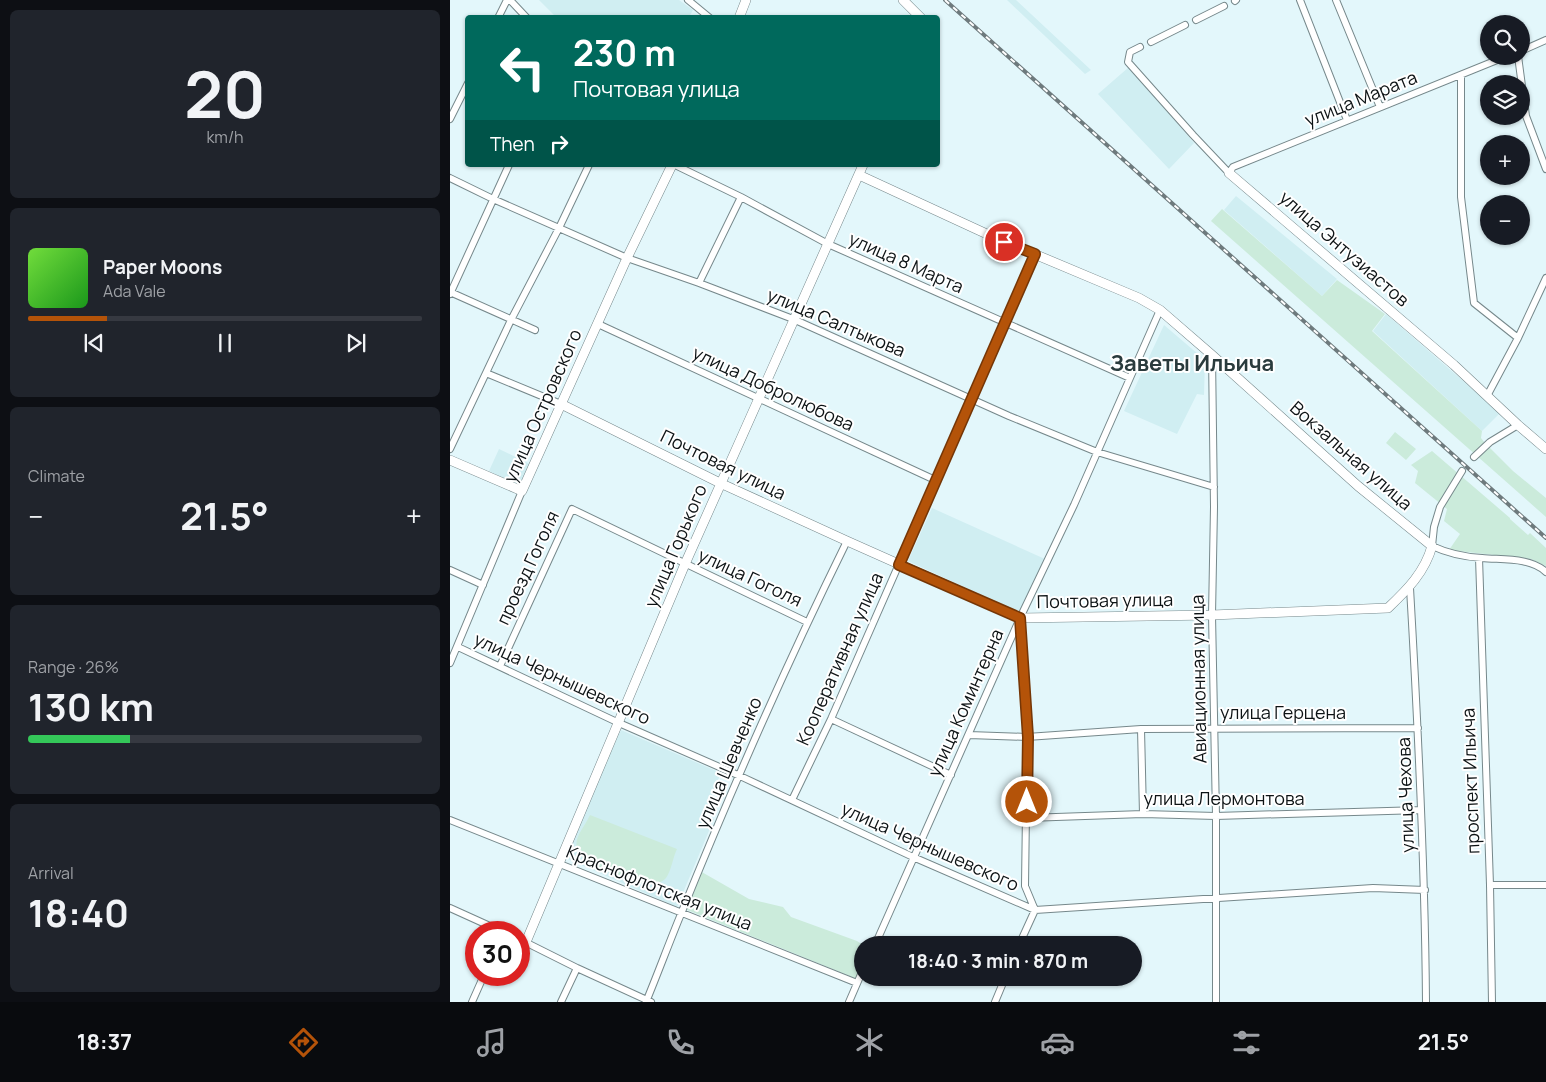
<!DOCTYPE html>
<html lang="en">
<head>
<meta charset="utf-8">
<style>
	body { margin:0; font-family:Manrope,sans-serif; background:#20242c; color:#f1f3f6; height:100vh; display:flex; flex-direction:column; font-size:19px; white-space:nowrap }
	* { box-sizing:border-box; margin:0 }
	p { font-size:16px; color:#9ea1a6 }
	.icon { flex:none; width:28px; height:28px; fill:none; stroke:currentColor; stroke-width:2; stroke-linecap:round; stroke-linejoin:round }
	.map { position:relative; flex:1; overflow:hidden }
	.sheet { display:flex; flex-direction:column; gap:10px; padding:10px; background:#0d0f14; width:450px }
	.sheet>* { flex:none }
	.top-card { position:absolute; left:15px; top:15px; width:475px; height:152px; border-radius:5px; box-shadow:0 1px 4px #0004; background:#00695c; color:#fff; overflow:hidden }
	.controls { position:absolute; left:1030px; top:15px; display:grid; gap:10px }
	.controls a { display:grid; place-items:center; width:50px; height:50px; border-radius:50%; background:#171b24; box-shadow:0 1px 4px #0004; font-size:25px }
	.speed { position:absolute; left:15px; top:921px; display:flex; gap:10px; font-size:25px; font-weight:700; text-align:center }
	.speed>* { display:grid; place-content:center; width:65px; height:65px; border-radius:50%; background:#171b24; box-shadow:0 1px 4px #0004; line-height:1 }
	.speed .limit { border:8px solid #d22; background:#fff; color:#111 }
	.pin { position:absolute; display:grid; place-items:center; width:42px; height:42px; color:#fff; margin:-21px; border:2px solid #fff; border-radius:50%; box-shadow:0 1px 5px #0007 }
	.me { position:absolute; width:55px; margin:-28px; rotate:0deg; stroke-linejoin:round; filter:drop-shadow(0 0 4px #0008) }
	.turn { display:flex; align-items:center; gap:18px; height:105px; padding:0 25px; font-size:22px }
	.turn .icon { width:65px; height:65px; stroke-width:2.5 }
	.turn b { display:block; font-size:35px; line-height:42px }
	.then { display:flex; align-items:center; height:48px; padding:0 25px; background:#0003; gap:10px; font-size:19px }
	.big { font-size:38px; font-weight:700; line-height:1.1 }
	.sheet .tile { flex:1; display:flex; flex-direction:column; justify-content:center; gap:8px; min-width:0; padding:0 18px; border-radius:8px; background:#20242c }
	.sheet .dial { align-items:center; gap:0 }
	.dial b { font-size:65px; line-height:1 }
	.song { display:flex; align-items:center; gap:15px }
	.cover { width:60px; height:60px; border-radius:8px; background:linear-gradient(135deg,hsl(100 70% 55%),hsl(120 70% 35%)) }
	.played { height:5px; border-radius:2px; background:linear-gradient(90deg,#b45309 20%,#363941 20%) }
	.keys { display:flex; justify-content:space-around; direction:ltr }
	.heat { display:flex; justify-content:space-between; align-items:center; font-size:28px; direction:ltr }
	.charge { height:8px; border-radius:4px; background:linear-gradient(90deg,#34c759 26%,#363941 0) }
	.trip { position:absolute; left:404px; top:936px; width:288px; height:50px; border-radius:25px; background:#171b24; box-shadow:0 1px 4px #0004; font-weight:700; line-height:50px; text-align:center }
	.tabs { display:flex; height:80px; justify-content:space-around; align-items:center; background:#090b0e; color:#9ea1a6 }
	.tabs .icon { width:35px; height:35px }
	.tabs .current { color:#b45309 }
	.tabs b { font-size:22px; color:#f1f3f6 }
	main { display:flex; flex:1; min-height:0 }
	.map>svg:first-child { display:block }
	.built { fill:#d0eef2 }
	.green { fill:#cbebdb }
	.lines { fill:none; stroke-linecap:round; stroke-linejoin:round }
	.street-casing { stroke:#76888b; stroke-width:8 }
	.secondary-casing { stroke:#76888b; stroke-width:10 }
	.street { stroke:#fff; stroke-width:6 }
	.secondary { stroke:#fff; stroke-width:9 }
	.rail-casing { stroke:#6e7a7d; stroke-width:4 }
	.rail { stroke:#fff; stroke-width:2; stroke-dasharray:5.5; stroke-linecap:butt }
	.route-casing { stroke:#753606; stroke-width:12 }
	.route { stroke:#b45309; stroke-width:9 }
	.labels { text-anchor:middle; stroke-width:4; stroke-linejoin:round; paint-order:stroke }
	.street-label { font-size:18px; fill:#0d1315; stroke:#fff }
	.district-label { font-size:22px; font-weight:bold; fill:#2a3b3d; stroke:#fff }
</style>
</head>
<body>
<main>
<section class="sheet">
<div class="tile dial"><b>20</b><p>km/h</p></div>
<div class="tile">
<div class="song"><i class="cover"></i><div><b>Paper Moons</b><p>Ada Vale</p></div></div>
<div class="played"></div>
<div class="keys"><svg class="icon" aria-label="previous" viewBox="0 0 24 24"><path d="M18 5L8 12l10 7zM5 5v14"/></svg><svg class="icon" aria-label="pause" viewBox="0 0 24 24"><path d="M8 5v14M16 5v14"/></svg><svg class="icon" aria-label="next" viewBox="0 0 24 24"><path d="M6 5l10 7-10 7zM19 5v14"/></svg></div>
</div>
<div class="tile"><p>Climate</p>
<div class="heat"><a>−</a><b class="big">21.5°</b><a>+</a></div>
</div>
<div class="tile"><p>Range · 26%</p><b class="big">130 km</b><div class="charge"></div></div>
<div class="tile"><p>Arrival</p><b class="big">18:40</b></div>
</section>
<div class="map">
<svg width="1096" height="1002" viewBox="0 0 1096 1002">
	<rect width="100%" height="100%" fill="#e3f7fb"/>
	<path class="built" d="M89,0h140l14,10 -4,7h-133z
		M557,0h9l75,70 -6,4z
		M679,67l65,76 -25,26 -71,-75z
		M786,196l101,83 -15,17 -98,-86z
		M936,314l114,99 -18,18 -109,-100z
		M714,325l41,35 -1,35 -7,-1 -20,40 -53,-23z
		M49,449l31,15 -10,22 -31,-15z
		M482,508l113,51 -25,54 -112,-52z
		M171,730l100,43 -18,42 11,4 -37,88 -114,-50z"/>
	<path class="green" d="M772,209l100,87 15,-16 48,34 -13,17 110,100 -1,7 4,5 28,28 33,27v19l-335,-296z
		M945,432l21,17 -10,11 -20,-17z
		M982,451l78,67v1l18,16 2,-2 16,15v18l-15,-7 -82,-9 11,-16 -16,-13 3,-12 -32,-26 3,-12 -7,-6z
		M140,815l87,34c-4,8 -6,23 -11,29 -16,17 -60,-8 -77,-15 -24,-18 -8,-29 1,-48z
		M250,871l49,28 34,8 8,10 66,24 6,4 -1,23 -5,11 -172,-70z"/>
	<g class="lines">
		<defs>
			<path id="street" d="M60,0l17,18
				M238,0l22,18
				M850,0l47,120
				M886,0l44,107
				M785,1l1,-1
				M48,18l9,-18
				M746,20l28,-14
				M701,42l34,-17
				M690,47l-10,5 -2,10 65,73 36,38 4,-6 274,-111
				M1071,51l25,-11
				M1068,56l8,60 20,53
				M1011,75v122l13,106 44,35
				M0,119l18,-36
				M225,165l66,32 87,47 302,134
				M0,178l43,21 134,59 72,25 94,36 216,97 88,36 117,35
				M249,283l42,-86
				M0,292l85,38
				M0,294l59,-129
				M148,324l337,156
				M762,355l2,152 -2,108 4,201v186
				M36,373l75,31
				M1037,396l31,-58 28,-60
				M0,449l61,-129 48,-92 30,-63
				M1024,457l16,-15 28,-17
				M1012,471l-22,36 -6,20 -2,19c15,7 33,11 50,12 20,2 48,-1 64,14
				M1029,558l11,327 2,117
				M0,570l33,15
				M960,588c8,138 15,276 16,414
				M8,647l161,76 121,53 173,81 122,53 338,-22 52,2
				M0,663l72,-172
				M50,666l72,-157 235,113
				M381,719l120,56
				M691,729l2,85
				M519,735l58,2 114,-8 277,-1
				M342,800l39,-81 204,-465
				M577,818l116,-4 73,2 205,-6
				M0,820l407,163
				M1040,885h56
				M0,908l53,24
				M69,939l58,29 74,34
				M425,945l145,-327 54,-113 86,-195
				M569,945l16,-35 -10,-24 2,-149 -7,-117
				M22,1002l12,-27
				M111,1002l16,-34
				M196,1002c12,-29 23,-59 35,-88 51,-126 106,-251 166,-373
				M399,1002l13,-30
				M545,1002l10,-24"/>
			<path id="secondary" d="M453,0l18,18
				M289,18l7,-18
				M779,173l225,192 64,60 28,24
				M111,404l159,79 127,58 173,77 192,-3 176,-7c19,-18 37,-36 44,-62l-74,-60 -146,-131 -52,-45 -21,-12 -150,-63 -130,-60
				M0,460l72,31 105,-233 45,-93
				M76,942l159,-378 178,-399"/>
		</defs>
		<use href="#street" class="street-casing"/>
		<use href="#secondary" class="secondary-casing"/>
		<use href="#street" class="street"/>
		<use href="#secondary" class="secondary"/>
		<defs>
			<path id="rail" d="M495,0l601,538"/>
		</defs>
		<use href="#rail" class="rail-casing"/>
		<use href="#rail" class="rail"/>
	</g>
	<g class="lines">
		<defs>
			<path id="route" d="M554,242l31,12 -136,311 121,53 8,119 -1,65"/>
		</defs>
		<use href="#route" class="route-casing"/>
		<use href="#route" class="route"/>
	</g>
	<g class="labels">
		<g class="street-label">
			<text transform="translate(911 99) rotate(-22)" y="6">улица Марата</text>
			<text transform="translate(894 249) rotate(41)" y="6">улица Энтузиастов</text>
			<text transform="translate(456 263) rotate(24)" y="6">улица 8 Марта</text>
			<text transform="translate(386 323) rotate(23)" y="6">улица Салтыкова</text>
			<text transform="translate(323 389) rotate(25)" y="6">улица Добролюбова</text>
			<text transform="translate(93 406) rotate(-66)" y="6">улица Островского</text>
			<text transform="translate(901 456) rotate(41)" y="6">Вокзальная улица</text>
			<text transform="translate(273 465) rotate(26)" y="6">Почтовая улица</text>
			<text transform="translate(226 546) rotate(-67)" y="6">улица Горького</text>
			<text transform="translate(78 568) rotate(-65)" y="6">проезд Гоголя</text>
			<text transform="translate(300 578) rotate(25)" y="6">улица Гоголя</text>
			<text transform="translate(655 601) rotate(-1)" y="6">Почтовая улица</text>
			<text transform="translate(390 659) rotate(-66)" y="6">Кооперативная улица</text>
			<text transform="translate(112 679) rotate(25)" y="6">улица Чернышевского</text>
			<text transform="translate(749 679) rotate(-91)" y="6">Авиационная улица</text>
			<text transform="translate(516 703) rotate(-66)" y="6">улица Коминтерна</text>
			<text x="833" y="719">улица Герцена</text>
			<text transform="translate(279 763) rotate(-67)" y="6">улица Шевченко</text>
			<text transform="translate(1021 781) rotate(-92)" y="6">проспект Ильича</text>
			<text transform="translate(956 795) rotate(-92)" y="6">улица Чехова</text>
			<text x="774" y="805">улица Лермонтова</text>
			<text transform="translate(480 847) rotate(24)" y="6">улица Чернышевского</text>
			<text transform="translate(209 888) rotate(22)" y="6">Краснофлотская улица</text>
		</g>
		<g class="district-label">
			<text x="742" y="371">Заветы Ильича</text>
		</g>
	</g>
</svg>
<div class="controls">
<a><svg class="icon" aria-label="search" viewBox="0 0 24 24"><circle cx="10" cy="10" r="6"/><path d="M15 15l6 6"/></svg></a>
<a><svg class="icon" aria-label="layers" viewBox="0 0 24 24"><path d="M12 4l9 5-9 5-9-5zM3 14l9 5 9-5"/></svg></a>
<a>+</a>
<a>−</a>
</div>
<div class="speed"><div class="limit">30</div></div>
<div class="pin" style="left:554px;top:242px;background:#d93025"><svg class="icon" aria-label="arrive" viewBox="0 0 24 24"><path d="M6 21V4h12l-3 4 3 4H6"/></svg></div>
<svg class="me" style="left:577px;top:802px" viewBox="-20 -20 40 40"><circle r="17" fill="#b45309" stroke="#fff" stroke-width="3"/><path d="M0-11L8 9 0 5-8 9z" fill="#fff"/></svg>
<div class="trip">18:40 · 3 min · 870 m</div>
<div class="top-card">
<div class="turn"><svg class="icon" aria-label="left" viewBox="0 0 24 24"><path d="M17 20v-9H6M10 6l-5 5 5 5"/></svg><div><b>230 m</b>Почтовая улица</div></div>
<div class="then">Then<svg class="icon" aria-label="right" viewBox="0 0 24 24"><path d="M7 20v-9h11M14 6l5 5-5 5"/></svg></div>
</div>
</div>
</main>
<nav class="tabs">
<b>18:37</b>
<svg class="icon current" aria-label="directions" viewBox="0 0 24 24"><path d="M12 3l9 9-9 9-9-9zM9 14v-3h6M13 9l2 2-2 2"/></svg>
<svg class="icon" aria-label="music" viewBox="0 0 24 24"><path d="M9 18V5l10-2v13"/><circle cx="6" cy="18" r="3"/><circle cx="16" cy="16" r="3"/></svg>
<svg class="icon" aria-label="phone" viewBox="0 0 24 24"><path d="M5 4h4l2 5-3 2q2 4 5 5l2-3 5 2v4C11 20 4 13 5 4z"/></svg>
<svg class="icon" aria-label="climate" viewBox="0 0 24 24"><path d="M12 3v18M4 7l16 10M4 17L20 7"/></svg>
<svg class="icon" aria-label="car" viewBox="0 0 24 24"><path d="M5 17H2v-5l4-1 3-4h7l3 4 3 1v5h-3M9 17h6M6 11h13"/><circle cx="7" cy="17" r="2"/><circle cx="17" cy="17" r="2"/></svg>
<svg class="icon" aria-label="filters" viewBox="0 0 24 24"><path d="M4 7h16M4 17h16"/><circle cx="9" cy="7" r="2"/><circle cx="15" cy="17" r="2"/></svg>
<b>21.5°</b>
</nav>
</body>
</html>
